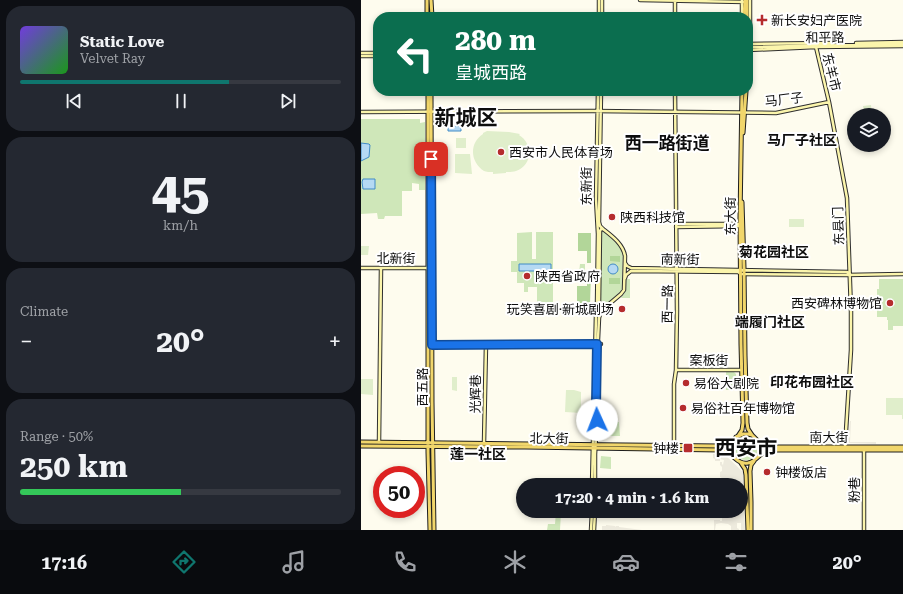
<!DOCTYPE html>
<html lang="en">
<head>
<meta charset="utf-8">
<style>
	body { margin:0; font-family:"Roboto Serif","Noto Sans SC",serif; background:#242831; color:#f1f3f6; height:100vh; display:flex; flex-direction:column; font-size:15px; white-space:nowrap }
	* { box-sizing:border-box; margin:0 }
	p { font-size:13px; color:#9ea1a6 }
	.icon { flex:none; width:22px; height:22px; fill:none; stroke:currentColor; stroke-width:2; stroke-linecap:round; stroke-linejoin:round }
	.map { position:relative; flex:1; overflow:hidden }
	.sheet { display:flex; flex-direction:column; gap:6px; padding:6px; background:#0d0f14; width:361px }
	.sheet>* { flex:none }
	.banner { position:absolute; left:12px; top:12px; width:380px; height:84px; border-radius:16px; box-shadow:0 2px 6px #0003; background:#0b6e4f; color:#fff; overflow:hidden }
	.tools { position:absolute; left:486px; top:108px; display:grid; gap:8px }
	.tools a { display:grid; place-items:center; width:44px; height:44px; border-radius:50%; background:#171b24; box-shadow:0 2px 6px #0003; font-size:20px }
	.speed { position:absolute; left:12px; top:466px; display:flex; gap:8px; font-size:20px; font-weight:700; text-align:center }
	.speed>* { display:grid; place-content:center; width:52px; height:52px; border-radius:50%; background:#171b24; box-shadow:0 2px 6px #0003; line-height:1 }
	.speed .limit { border:6px solid #d22; background:#fff; color:#111 }
	.pin { position:absolute; display:grid; place-items:center; width:34px; height:34px; color:#fff; margin:-17px; border-radius:8px; box-shadow:0 2px 6px #0006 }
	.me { position:absolute; width:44px; margin:-22px; rotate:358deg; stroke-linejoin:round; filter:drop-shadow(0 0 3px #0008) }
	.turn { display:flex; align-items:center; gap:14px; height:84px; padding:0 16px; font-size:18px }
	.turn .icon { width:52px; height:52px; stroke-width:2.5 }
	.turn b { display:block; font-size:28px; line-height:34px }
	.big { font-size:30px; font-weight:700; line-height:1.1 }
	.sheet .card { flex:1; display:flex; flex-direction:column; justify-content:center; gap:6px; min-width:0; padding:0 14px; border-radius:16px; background:#242831 }
	.sheet .dial { align-items:center; gap:0 }
	.dial b { font-size:52px; line-height:1 }
	.song { display:flex; align-items:center; gap:12px }
	.cover { width:48px; height:48px; border-radius:6px; background:linear-gradient(135deg,hsl(260 70% 55%),hsl(120 70% 35%)) }
	.played { height:4px; border-radius:2px; background:linear-gradient(90deg,#0f766e 65%,#363941 65%) }
	.keys { display:flex; justify-content:space-around; direction:ltr }
	.heat { display:flex; justify-content:space-between; align-items:center; font-size:22px; direction:ltr }
	.charge { height:6px; border-radius:3px; background:linear-gradient(90deg,#34c759 50%,#363941 0) }
	.trip { position:absolute; left:155px; top:478px; width:232px; height:40px; border-radius:20px; background:#171b24; box-shadow:0 2px 6px #0003; font-weight:700; line-height:40px; text-align:center }
	.tab-bar { display:flex; height:64px; justify-content:space-around; align-items:center; background:#090b0e; color:#9ea1a6 }
	.tab-bar .icon { width:28px; height:28px }
	.tab-bar .selected { color:#0f766e }
	.tab-bar b { font-size:18px; color:#f1f3f6 }
	main { display:flex; flex:1; min-height:0 }
	.map>svg:first-child { display:block }
	.green { fill:#cfe7b9 }
	.forest { fill:#b2d699 }
	.pitch { fill:#e0eecb }
	.plaza { fill:#edeadd }
	.water { fill:#b5d9f3; stroke:#408bc6 }
	.lines { fill:none; stroke-linecap:round; stroke-linejoin:round }
	.secondary-casing { stroke:#2f2f2f; stroke-width:4.5 }
	.primary-casing { stroke:#1e1e1e; stroke-width:5 }
	.secondary { stroke:#fbf5ac; stroke-width:2.5 }
	.primary { stroke:#f1d66b; stroke-width:3 }
	.route-casing { stroke:#114b97; stroke-width:10 }
	.route { stroke:#1a73e8; stroke-width:7 }
	.poi-dot { fill:#b52c2d; stroke:#fff; stroke-width:1.5 }
	.labels { text-anchor:middle; stroke-width:4; stroke-linejoin:round; paint-order:stroke }
	.poi-label { font-size:13px; fill:#0d0d0d; stroke:#fff; text-anchor:start }
	.street-label { font-size:13px; fill:#0d0d0d; stroke:#fff }
	.neighbourhood-label { font-size:14px; font-weight:bold; fill:#0d0d0d; stroke:#fff }
	.district-label { font-size:17px; font-weight:bold; fill:#0d0d0d; stroke:#fff }
	.town-label { font-size:21px; font-weight:bold; fill:#0d0d0d; stroke:#fff }
</style>
</head>
<body>
<main>
<section class="sheet">
<div class="card">
<div class="song"><i class="cover"></i><div><b>Static Love</b><p>Velvet Ray</p></div></div>
<div class="played"></div>
<div class="keys"><svg class="icon" aria-label="previous" viewBox="0 0 24 24"><path d="M18 5L8 12l10 7zM5 5v14"/></svg><svg class="icon" aria-label="pause" viewBox="0 0 24 24"><path d="M8 5v14M16 5v14"/></svg><svg class="icon" aria-label="next" viewBox="0 0 24 24"><path d="M6 5l10 7-10 7zM19 5v14"/></svg></div>
</div>
<div class="card dial"><b>45</b><p>km/h</p></div>
<div class="card"><p>Climate</p>
<div class="heat"><a>−</a><b class="big">20°</b><a>+</a></div>
</div>
<div class="card"><p>Range · 50%</p><b class="big">250 km</b><div class="charge"></div></div>
</section>
<div class="map">
<svg width="542" height="530" viewBox="0 0 542 530">
	<rect width="100%" height="100%" fill="#fefcee"/>
	<path class="green" d="M0,119h59v4l5,-1v68h-6v-6l-7,-1v8h-10v25h-17l-1,3h-6l-1,-6 -16,1z
		M242,231l18,16 2,4 -1,39 -2,2 -18,16h-1v-76z
		M171,232v27h4v-27h17v73h-16v-18h-9v5h-4v-9h-7v-11h-6v-11h6v-28z
		M219,264h5v10h-6z
		M265,279h4v19h-9l5,-8z
		M518,279h24v47h-10v4h-5v-10h-1v-3h-10v-28h2z
		M365,372h8l2,2 1,16h-11z
		M258,422l1,14h-14l-3,-4v-9z
		M373 448a12 12 0 1 1 24 0a12 12 0 1 1-24 0Z
		M240,456l10,1v12l-11,-1z
		M195,512h5l-1,18h-13l1,-6h7z"/>
	<path class="forest" d="M217,233h13v30h-4v-12h-9z
		M249,256h10v6l-10,-1z
		M226,274h4l-1,30h-13v-18h10z
		M248,278h11v6h-11z"/>
	<path class="pitch" d="M510,105l1,10h-7l-2,-9z
		M126,131l22,1 11,2 -1,1c15,9 13,31 -3,36 -3,1 -7,1 -10,1v1l-13,1v-2c-3,0 -7,0 -9,-1 -14,-9 -15,-28 -1,-37v-1z
		M95,138h10v10h-10z
		M94,154h15l2,20 -17,-1z
		M428,219h15v8h-15z
		M0,246h8l-1,9h-7z
		M91,377h5v14l-5,-1z
		M0,379h12v16l-12,-1z
		M205,390h8l7,2v21l-16,-1z
		M525,398h17v21h-1v-4h-16z"/>
	<path class="plaza" d="M336,401h13v8h-3v4h-10z
		M489,421h1l-1,21h26v2l-27,-1 -1,-3z
		M352,454h4l1,2h4v-2l3,1 18,17 1,25 1,33h-4v-7h-4v5l2,1v1h-8v-4l-3,-2 -7,-1 -5,1 -1,6h-2h1v-10h6v1h2v-10h19v-26h-19v-7l-2,-1v-5l2,-1v-4l-2,-2v-3h2v2l1,1 1,-5 -4,-1v2h-5v-2l-2,-1z
		M245,525l9,1v1l1,-1h3v1l23,3h-40v-4h4z"/>
	<path class="water" d="M87,126h13v5h-13z
		M0,143l8,1 1,1 -1,12 -8,4z
		M2,179h12v10h-12l-1,-7z
		M158,264h32v7h-32z
		M247 269a5 5 0 1 1 10 0a5 5 0 1 1-10 0Z"/>
	<g class="lines">
		<defs>
			<path id="secondary" d="M279,0l105,2
				M389,0v45
				M238,17v-17
				M241,17v-17
				M314,17v-17
				M381,17v-17
				M495,43l47,-1
				M387,44l85,-1
				M387,47l155,-3
				M455,47l13,55 18,96 4,113v39l-6,97
				M387,50l68,-3 87,-1
				M0,53h17
				M0,56h17
				M0,112l232,-1 183,2 53,-11
				M315,224h64
				M315,227l64,-1
				M264,263l2,3 4,2 216,4 2,2
				M0,268h67
				M264,278l1,-3 5,-4 107,1 3,2 106,1 56,-1
				M242,309l-3,-1 -1,-3 1,-74 1,-2h2
				M71,345l169,-1
				M315,370h65
				M18,442l2,-173
				M123,443l2,-98
				M313,446v-62l2,-14 1,-60 -2,-219
				M503,450v80
				M231,485l4,-170 1,-10 1,-71 -2,-35 2,-108
				M234,485v-31l2,-34 -1,-14v-24l3,-64 2,-7 20,-17 3,-4 1,-34c-2,-12 -13,-20 -22,-27l-3,-3 -1,-4 2,-131
				M230,530l1,-19
				M233,530l1,-19"/>
			<path id="primary" d="M66,0v17
				M70,0l1,17
				M383,17l1,-17
				M386,17v-17
				M67,91v361l2,78
				M70,91l1,311 2,128
				M382,133l3,-42
				M381,202l2,66 1,87 2,68 1,6 4,6
				M377,436l4,-6 1,-7 -2,-79 -1,-125 2,-128
				M0,442l359,4 7,-1 6,-4
				M0,446l164,1 195,3c14,2 16,15 28,13 10,-2 11,-11 22,-13h133
				M372,455l-2,-6 1,-6 4,-6 7,-3h5l4,1 10,10 8,2h133
				M398,456l2,-7 -2,-7
				M380,463l4,6 1,6 2,55
				M390,530v-28l-1,-31 1,-6 3,-4"/>
		</defs>
		<use href="#secondary" class="secondary-casing"/>
		<use href="#primary" class="primary-casing"/>
		<use href="#secondary" class="secondary"/>
		<use href="#primary" class="primary"/>
	</g>
	<g class="lines">
		<defs>
			<path id="route" d="M70,159l1,186 165,-1 -1,62 1,14"/>
		</defs>
		<use href="#route" class="route-casing"/>
		<use href="#route" class="route"/>
	</g>
	<g class="poi-dot">
		<path d="M399 14h4v4h4v4h-4v4h-4v-4h-4v-4h4z"/>
		<circle cx="140" cy="152" r="4"/>
		<circle cx="251" cy="217" r="4"/>
		<circle cx="166" cy="276" r="4"/>
		<circle cx="529" cy="303" r="4"/>
		<circle cx="261" cy="309" r="4"/>
		<circle cx="325" cy="383" r="4"/>
		<circle cx="322" cy="408" r="4"/>
		<rect x="322" y="443" width="10" height="10" rx="2"/>
		<circle cx="406" cy="472" r="4"/>
	</g>
	<g class="labels">
		<g class="poi-label">
			<text x="410" y="25">新长安妇产医院</text>
			<text x="148" y="157">西安市人民体育场</text>
			<text x="259" y="222">陕西科技馆</text>
			<text x="174" y="281">陕西省政府</text>
			<text x="521" y="308" text-anchor="end">西安碑林博物馆</text>
			<text x="253" y="314" text-anchor="end">玩笑喜剧·新城剧场</text>
			<text x="333" y="388">易俗大剧院</text>
			<text x="330" y="413">易俗社百年博物馆</text>
			<text x="318" y="453" text-anchor="end">钟楼</text>
			<text x="414" y="477">钟楼饭店</text>
		</g>
		<g class="street-label">
			<text transform="translate(464 37) rotate(-1)" y="5">和平路</text>
			<text transform="translate(471 72) rotate(76)" y="5">东羊市</text>
			<text transform="translate(423 99) rotate(-7)" y="5">马厂子</text>
			<text transform="translate(225 186) rotate(-90)" y="5">东新街</text>
			<text transform="translate(369 216) rotate(-90)" y="5">东大街</text>
			<text transform="translate(477 226) rotate(-92)" y="5">东县门</text>
			<text x="35" y="263">北新街</text>
			<text transform="translate(319 259) rotate(1)" y="5">南新街</text>
			<text transform="translate(306 304) rotate(-89)" y="5">西一路</text>
			<text x="348" y="365">案板街</text>
			<text transform="translate(61 387) rotate(-90)" y="5">西五路</text>
			<text transform="translate(114 394) rotate(-89)" y="5">光辉巷</text>
			<text x="468" y="442">南大街</text>
			<text transform="translate(188 438) rotate(1)" y="5">北大街</text>
			<text transform="translate(493 490) rotate(-90)" y="5">粉巷</text>
		</g>
		<g class="neighbourhood-label">
			<text x="441" y="145">马厂子社区</text>
			<text x="413" y="257">菊花园社区</text>
			<text x="409" y="327">端履门社区</text>
			<text x="451" y="387">印花布园社区</text>
			<text x="117" y="459">莲一社区</text>
		</g>
		<g class="district-label">
			<text x="306" y="149">西一路街道</text>
		</g>
		<g class="town-label">
			<text x="105" y="125">新城区</text>
			<text x="385" y="455">西安市</text>
		</g>
	</g>
</svg>
<div class="tools">
<a><svg class="icon" aria-label="layers" viewBox="0 0 24 24"><path d="M12 4l9 5-9 5-9-5zM3 14l9 5 9-5"/></svg></a>
</div>
<div class="speed"><div class="limit">50</div></div>
<div class="pin" style="left:70px;top:159px;background:#d93025"><svg class="icon" aria-label="arrive" viewBox="0 0 24 24"><path d="M6 21V4h12l-3 4 3 4H6"/></svg></div>
<svg class="me" style="left:236px;top:420px" viewBox="-20 -20 40 40"><circle r="19" fill="#fff"/><path d="M0-13L10 11 0 6-10 11z" fill="#1a73e8"/></svg>
<div class="trip">17:20 · 4 min · 1.6 km</div>
<div class="banner">
<div class="turn"><svg class="icon" aria-label="left" viewBox="0 0 24 24"><path d="M17 20v-9H6M10 6l-5 5 5 5"/></svg><div><b>280 m</b>皇城西路</div></div>
</div>
</div>
</main>
<nav class="tab-bar">
<b>17:16</b>
<svg class="icon selected" aria-label="directions" viewBox="0 0 24 24"><path d="M12 3l9 9-9 9-9-9zM9 14v-3h6M13 9l2 2-2 2"/></svg>
<svg class="icon" aria-label="music" viewBox="0 0 24 24"><path d="M9 18V5l10-2v13"/><circle cx="6" cy="18" r="3"/><circle cx="16" cy="16" r="3"/></svg>
<svg class="icon" aria-label="phone" viewBox="0 0 24 24"><path d="M5 4h4l2 5-3 2q2 4 5 5l2-3 5 2v4C11 20 4 13 5 4z"/></svg>
<svg class="icon" aria-label="climate" viewBox="0 0 24 24"><path d="M12 3v18M4 7l16 10M4 17L20 7"/></svg>
<svg class="icon" aria-label="car" viewBox="0 0 24 24"><path d="M5 17H2v-5l4-1 3-4h7l3 4 3 1v5h-3M9 17h6M6 11h13"/><circle cx="7" cy="17" r="2"/><circle cx="17" cy="17" r="2"/></svg>
<svg class="icon" aria-label="filters" viewBox="0 0 24 24"><path d="M4 7h16M4 17h16"/><circle cx="9" cy="7" r="2"/><circle cx="15" cy="17" r="2"/></svg>
<b>20°</b>
</nav>
</body>
</html>
